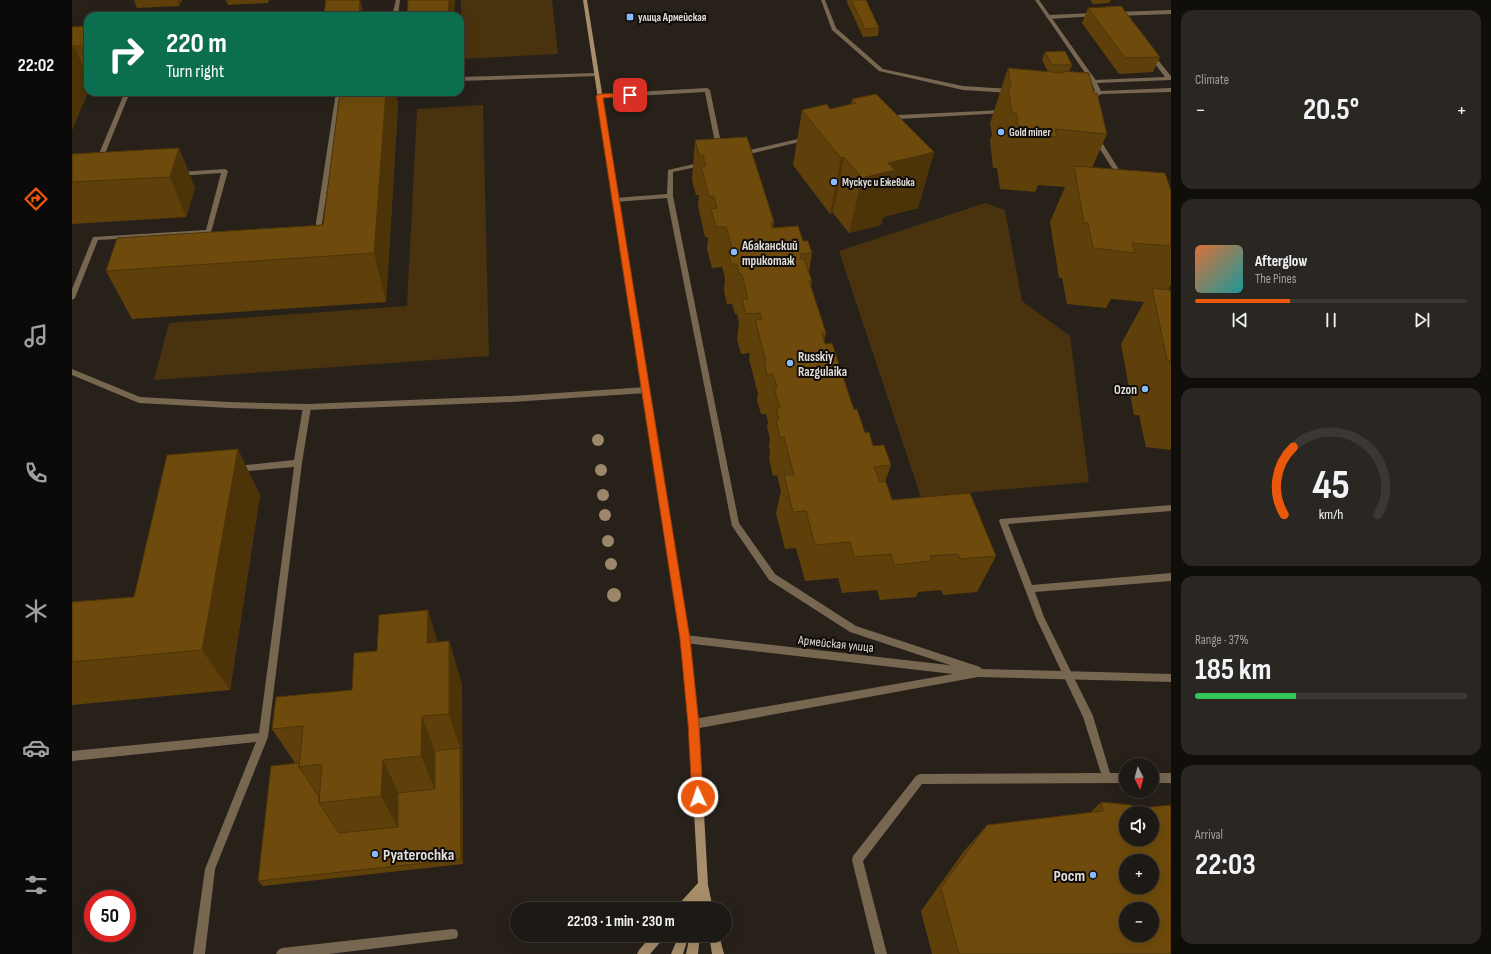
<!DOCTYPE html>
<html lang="en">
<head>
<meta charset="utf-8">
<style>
	body { margin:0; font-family:"Sofia Sans Condensed",sans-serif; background:#2a2622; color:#f1f3f6; height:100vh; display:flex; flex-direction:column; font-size:15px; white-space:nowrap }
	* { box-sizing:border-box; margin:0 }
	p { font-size:13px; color:#a0a0a0 }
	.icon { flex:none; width:22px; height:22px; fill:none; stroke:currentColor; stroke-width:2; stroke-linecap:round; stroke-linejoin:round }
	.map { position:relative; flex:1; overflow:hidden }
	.side { display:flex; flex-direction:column; gap:10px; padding:10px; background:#100e0b; width:320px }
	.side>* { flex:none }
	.hud { position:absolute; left:12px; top:12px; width:380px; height:84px; border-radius:12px; box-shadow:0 4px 16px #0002,0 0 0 1px #3b3834; background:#0b6e4f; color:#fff; overflow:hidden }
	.needle { width:26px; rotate:174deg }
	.buttons { position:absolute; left:1047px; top:758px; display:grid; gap:8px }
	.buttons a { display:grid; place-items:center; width:40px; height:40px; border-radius:50%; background:#1d1914; box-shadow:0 4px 16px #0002,0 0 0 1px #3b3834; font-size:20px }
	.speed { position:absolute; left:12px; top:890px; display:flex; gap:8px; font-size:20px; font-weight:700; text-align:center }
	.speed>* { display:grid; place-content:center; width:52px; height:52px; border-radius:50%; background:#1d1914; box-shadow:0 4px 16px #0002,0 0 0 1px #3b3834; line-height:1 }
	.speed .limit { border:6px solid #d22; background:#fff; color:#111 }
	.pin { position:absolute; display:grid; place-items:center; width:34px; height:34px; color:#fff; margin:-17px; border-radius:8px; box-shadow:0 2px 6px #0006 }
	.me { position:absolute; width:44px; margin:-22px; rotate:357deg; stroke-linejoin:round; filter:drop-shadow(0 0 3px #0008) }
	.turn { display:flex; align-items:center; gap:14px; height:84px; padding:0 16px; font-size:18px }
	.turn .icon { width:52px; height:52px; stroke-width:2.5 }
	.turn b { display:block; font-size:28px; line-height:34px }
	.big { font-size:30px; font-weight:700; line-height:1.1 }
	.side .card { flex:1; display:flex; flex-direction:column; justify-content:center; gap:6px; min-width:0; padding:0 14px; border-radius:12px; background:#2a2622 }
	.side .dial { align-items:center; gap:0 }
	.dial svg { height:104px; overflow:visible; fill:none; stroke:#3b3834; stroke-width:7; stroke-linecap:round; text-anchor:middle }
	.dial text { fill:#f1f3f6; stroke:none }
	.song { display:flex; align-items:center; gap:12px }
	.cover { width:48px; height:48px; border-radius:6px; background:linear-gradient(135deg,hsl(20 70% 55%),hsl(180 70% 35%)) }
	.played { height:4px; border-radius:2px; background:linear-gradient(90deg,#ea580c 35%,#3b3834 35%) }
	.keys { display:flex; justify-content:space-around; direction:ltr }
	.heat { display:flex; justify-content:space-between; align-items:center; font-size:22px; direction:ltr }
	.charge { height:6px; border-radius:3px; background:linear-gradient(90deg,#34c759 37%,#3b3834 0) }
	.trip { position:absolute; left:438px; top:902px; width:222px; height:40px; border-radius:20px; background:#1d1914; box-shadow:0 4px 16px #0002,0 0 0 1px #3b3834; font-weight:700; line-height:40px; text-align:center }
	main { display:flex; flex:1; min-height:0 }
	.dock { display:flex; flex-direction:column; width:72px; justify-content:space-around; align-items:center; background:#0c0a08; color:#a0a0a0 }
	.dock .icon { width:28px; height:28px }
	.dock .active { color:#ea580c }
	.dock b { font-size:18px; color:#f1f3f6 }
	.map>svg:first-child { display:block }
	.green { fill:#49320e }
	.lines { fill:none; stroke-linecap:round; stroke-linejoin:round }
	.service { fill:#776650; fill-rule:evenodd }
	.minor { fill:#776650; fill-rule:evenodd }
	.tertiary { fill:#776650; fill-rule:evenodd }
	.secondary { fill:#a78d69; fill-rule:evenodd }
	.tree { fill:#9c876a }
	.wall { fill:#5f400a }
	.shaded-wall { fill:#4d3408 }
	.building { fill:#6e4b0c; stroke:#4d3408; fill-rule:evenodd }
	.route { fill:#ea580c; stroke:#983908 }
	.poi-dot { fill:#8bbafc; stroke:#0e0b08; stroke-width:1.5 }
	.labels { text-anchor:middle; stroke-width:4; stroke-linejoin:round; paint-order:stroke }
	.far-poi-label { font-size:11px; font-weight:bold; fill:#e1ddd8; stroke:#0e0b08; text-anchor:start }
	.poi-label { font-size:13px; font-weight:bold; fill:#e1ddd8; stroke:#0e0b08; text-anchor:start }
	.street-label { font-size:13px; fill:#e1ddd8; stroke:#0e0b08 }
	.near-poi-label { font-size:16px; font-weight:bold; fill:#e1ddd8; stroke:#0e0b08; text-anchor:start }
</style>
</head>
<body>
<main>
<nav class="dock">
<b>22:02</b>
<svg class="icon active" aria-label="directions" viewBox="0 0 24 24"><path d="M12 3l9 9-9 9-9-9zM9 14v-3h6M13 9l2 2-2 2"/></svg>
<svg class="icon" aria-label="music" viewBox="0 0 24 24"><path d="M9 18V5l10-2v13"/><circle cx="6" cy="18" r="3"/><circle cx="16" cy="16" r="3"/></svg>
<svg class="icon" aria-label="phone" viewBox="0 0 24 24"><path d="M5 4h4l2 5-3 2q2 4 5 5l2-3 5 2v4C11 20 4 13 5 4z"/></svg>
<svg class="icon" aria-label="climate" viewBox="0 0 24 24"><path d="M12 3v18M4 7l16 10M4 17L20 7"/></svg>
<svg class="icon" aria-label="car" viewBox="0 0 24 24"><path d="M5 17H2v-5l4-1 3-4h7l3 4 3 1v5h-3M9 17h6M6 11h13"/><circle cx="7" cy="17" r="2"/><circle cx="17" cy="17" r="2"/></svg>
<svg class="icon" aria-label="filters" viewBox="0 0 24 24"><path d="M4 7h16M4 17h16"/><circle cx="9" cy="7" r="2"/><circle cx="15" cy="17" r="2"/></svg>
</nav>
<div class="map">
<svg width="1099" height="954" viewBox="0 0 1099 954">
	<rect width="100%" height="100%" fill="#27211a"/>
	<path class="green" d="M389,0h91l6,54 -97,5z
		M411,105l6,251 -335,24 15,-57 238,-17 10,-197z
		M913,203l20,7 17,91 48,35 19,146 -168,15 -82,-246z"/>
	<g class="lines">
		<path class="service" d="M324,0h4l-2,16h-6z
			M749,0h4l11,28 47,41 80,17 47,3 3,2 -3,2 -47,-3 -84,-19 -47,-41z
			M1099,10v4l-55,2 -3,-2 3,-2z
			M1022,13l2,1v2l-47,3 -3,-2 3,-2z
			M1079,53l2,1 18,22v4l-74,3 4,8 70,-3v4l-70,2 -5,3 -2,-1v-2l-10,1 -3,-2 3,-2h11l-4,-9 3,-2 71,-3 -17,-22z
			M524,73l3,2 -1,1 -138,5v-4z
			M635,88l3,2 10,48 -3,2 -3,-2 -9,-46 -105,6 -3,-2 3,-2z
			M88,92h45l-3,2 -74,3 -26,64 -3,2 -2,-1 -1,-1 28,-67z
			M264,92h6l-22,144 -3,2 -3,-2z
			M931,110l3,2 -1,1 -106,6 -10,3 -3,-2 12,-5z
			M1024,136l3,2 26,41 -1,1 -2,1 -3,-2 -26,-41z
			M734,137l3,2 -1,1 -67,16 -3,-2 3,-2z
			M631,162l3,2 -1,1 -32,7v24l66,327 36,51 81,52 124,41 2,3 -2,3 -3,1 -127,-42 -81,-52 -37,-54 -65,-328 -52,4 -3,-2 3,-2 52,-4 1,-24z
			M153,169l3,2 -20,72 -2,1 -3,-2 2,-8 -107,6 -23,58 -3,2v-11l21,-52 113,-7 15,-57 -43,3 -3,-2 3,-2z
			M235,404l4,3 -9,56 -34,274 -53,132 -10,85h-12l12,-85 51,-127 -184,19v-10l187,-18 35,-266 -57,5 -3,-1 -1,-2 1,-2 3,-1 57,-6 9,-53z
			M1099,505v6l-163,13 24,61 139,-12v8l-136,11 9,25 49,99 17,57h16v10l-204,1 -59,77 24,93h-12l-23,-94 1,-4 63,-80 4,-2 181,-1 -18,-56 -47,-99 -37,-97 1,-2z
			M1080,773h19v10h-19z
			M381,929l4,1 1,4 -1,4 -4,1 -124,15h-53l2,-4 4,-2z"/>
		<path class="minor" d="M963,0h4l58,82 -1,1h-4z
			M0,369l68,28 89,5 78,2 205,-8 134,-9 4,3 -4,3 -134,9 -205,8 -78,-2 -90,-5 -67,-28z"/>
		<path class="tertiary" d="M613,635l299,34 187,5v8l-193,-5 -284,52 -3,-2 -2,-3 2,-3 3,-2 259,-45 -268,-31 -3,-1 -2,-3 2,-3z"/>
		<path class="secondary" d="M511,0h4l103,639 9,85 9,161 5,24h-10l-2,-6 -2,6h-22l1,-4 20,-22 -9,-159 -9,-85z
			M580,935h12l-1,4 -13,15h-13l2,-4z
			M607,935h10l-6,19h-12z
			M618,935h10l-2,19h-12z
			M637,935h10l5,19h-12z"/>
	</g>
	<g class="tree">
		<circle cx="526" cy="440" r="6"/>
		<circle cx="529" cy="470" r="6"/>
		<circle cx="531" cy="495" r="6"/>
		<circle cx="533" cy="515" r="6"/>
		<circle cx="536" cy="541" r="6"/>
		<circle cx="539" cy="564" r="6"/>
		<circle cx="542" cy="595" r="7"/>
	</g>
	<path class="wall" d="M62,0h48l-3,6 -42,2z
		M154,0h43l-1,3 -40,2z
		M775,0h19l13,28 -1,8 -15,1 -16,-35z
		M1018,0h21l-2,3 -16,1z
		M290,6l-1,10h-60l23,-1z
		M1016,8l72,49 -7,15 -34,2 -37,-51z
		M16,26v66l-16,38v-103z
		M973,52l27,13 -3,7 25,21 13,41 -15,34 79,23v94l-3,5h3v160l-25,-3 -7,-32h-5l-13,-71 23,-42 -33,-3 -5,9 -39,-4 -5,-26h-3l-9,-56 15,-35 -27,-2 -3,7 -35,-3 -3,-21h-4l-3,-28 2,-5 -2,-12 18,-55 40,4 -6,-12z
		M268,92h56l2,13 -12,197 -254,17 -26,-48 217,-46z
		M780,99l82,53 -16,56 -35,9 -2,8 -32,8 -16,-20 -3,1 -37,-49 9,-55 28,-1 21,-5z
		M623,140l79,82 -1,6 30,13 9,12 -3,19 3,9 -1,6 15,46 -2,8 41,92 8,13 18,19 -6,17 7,18 104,56 -19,36 -34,3 -2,-5 -23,2 -2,5 -36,3 -3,-10 -35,3 -4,-15 -33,3 -9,-33 -11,1 -9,-36 5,-22 -4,-16 -4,1 -4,-17 1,-7 -1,-6 1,-8 -3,-11 1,-5 -2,-8h-5l-4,-14 1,-6 -9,-35 1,-6 -9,1 -4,-15 2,-15 -2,-10h-2l-3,-10h-5l-3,-13 1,-13 -3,-11 -10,1 -5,-19 1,-12h-3l-7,-31 1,-11h-3l-4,-15z
		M107,148l16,40 -9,29 -114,7v-70z
		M188,495l-30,195 -158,15v-103l62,-5z
		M377,641l13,44 1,179 -200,22 -5,-5 37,-118 -23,-34 80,-39 25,-39z
		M1029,802l33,11 18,26v-26h-9l7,-6 21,-2v149h-239l-11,-43 43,-60 23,-26 104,-13z"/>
	<path class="shaded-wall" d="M105,0h5l-3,6z
		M288,0l2,6 -1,10h-2v-2z
		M377,0h6l-1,16h-6z
		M2,46l14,32v14l-16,38v-81z
		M314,92h10l2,13 -12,197 -12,-49z
		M107,148l16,40 -9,29 -16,-40z
		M862,152l-16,56 -35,9 -2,8 -32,8 13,-55 26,-15z
		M772,157l-11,56 -3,1 11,-56z
		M166,449l22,46 -30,195 -28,-40z
		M356,610l14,46 -15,-13z
		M377,641l13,44v69l-13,-40z
		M350,716l15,41v38l-16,-39z
		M388,748l2,6 1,110 -2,-5z
		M311,760l18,38 -1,34 -19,-36z"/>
	<path class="building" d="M254,0h34l-1,14 -35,1z
		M336,0h41l-1,16h-61v-3l20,-1z
		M779,0h15l13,28 -14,1z
		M1049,6l39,51 -35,1 -37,-50z
		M261,14v2h-33z
		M16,26v20h-14l-2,3v-22z
		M993,51l7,14h-20l-7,-13z
		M936,68l55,5 -1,-2 27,2 5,20h3l10,41 -52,-5 2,8 -37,-3 -4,-21h-4l-4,-27h3z
		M268,92h46l-12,161 -268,18 11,-33 206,-13z
		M804,94l58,58 -46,11 7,7 -33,8 -18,-21 -3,1 -39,-48 25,-6 3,5 26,-6 -4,-4z
		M675,137l27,85 -3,1 1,5 26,-2 5,15h5l4,12 -12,1 1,5h3l8,22h-3l17,52h-4l3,11 7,-1 22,67 3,-1 8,24 4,-1 4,14 11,-1 7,20 -17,2 6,15h6l6,18 78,-7 26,63 -36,3 -2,-5 -28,2 2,5 -38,4 -3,-11 -37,3 -4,-15 -35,3 -9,-34 -13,1 -9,-37h10l-10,-38h-4l-4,-17h3l-3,-12h4l-6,-20h3l-4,-14 -6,1 -3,-14h2l-11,-41 7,-1 -2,-6 -14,1 -4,-15h6l-6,-25h-3l-2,-10h-6l-3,-13h5l-7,-24h-10l-5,-18 6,-1 -3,-12 -5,1 -8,-31h5l-3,-11h-4l-4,-15z
		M107,148l-9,29 -98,5v-28z
		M1002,166l91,7 6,18v55l-39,-3 3,10 -42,-5 -5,-25h-4z
		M1080,288l19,2v71l-4,-1z
		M166,449l-36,201 -130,12v-60l62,-5 33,-142z
		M356,610l-1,33 22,-2v73l-27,2 -1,40 -38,4 -2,36 -62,7 3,-39 -23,3 4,-41 -31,3 4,-32 76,-7 2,-37 23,-2 2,-36z
		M388,748l1,111 -203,22 13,-115 28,-3v4l20,30v6l20,30 59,-6v-34l37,-4v-38z
		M1029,802l31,3 2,8h-8v26h26v-24h1l-3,-8 21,-2v149h-212l-18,-66 46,-63 116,-14zM1054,861h26v26h-26zM1054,909h26v26h-26z"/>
	<path class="route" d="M558,93h3v3l-30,2 87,541 9,85 4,73 -1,4 -4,2 -4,-2 -2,-4 -4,-73 -8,-85 -84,-543 4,-2z"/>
	<g class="poi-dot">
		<rect x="554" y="13" width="8" height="8" rx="2"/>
		<circle cx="929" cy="132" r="4"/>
		<circle cx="762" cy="182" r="4"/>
		<circle cx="662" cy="252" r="4"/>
		<circle cx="718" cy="363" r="4"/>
		<circle cx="1073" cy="389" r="4"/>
		<circle cx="303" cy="854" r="4"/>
		<circle cx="1021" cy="875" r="4"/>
	</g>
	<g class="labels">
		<g class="far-poi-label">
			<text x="566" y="21">улица Армейская</text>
			<text x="937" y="136">Gold miner</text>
			<text x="770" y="186">Мускус и Ежевика</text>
		</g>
		<g class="poi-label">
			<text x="670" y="250">Абаканский<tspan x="670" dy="15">трикотаж</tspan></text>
			<text x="726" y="361">Russkiy<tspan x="726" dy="15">Razgulaika</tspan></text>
			<text x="1065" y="394" text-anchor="end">Ozon</text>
		</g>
		<g class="street-label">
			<text transform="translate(764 643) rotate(6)" y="5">Армейская улица</text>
		</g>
		<g class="near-poi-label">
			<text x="311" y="860">Pyaterochka</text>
			<text x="1013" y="881" text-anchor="end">Рост</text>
		</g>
	</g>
</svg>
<div class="buttons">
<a><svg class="needle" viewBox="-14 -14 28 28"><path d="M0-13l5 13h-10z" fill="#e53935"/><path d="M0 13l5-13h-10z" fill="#a0a0a0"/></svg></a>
<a><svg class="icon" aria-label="sound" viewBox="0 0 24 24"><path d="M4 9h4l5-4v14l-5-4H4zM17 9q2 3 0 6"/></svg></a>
<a>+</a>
<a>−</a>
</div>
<div class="speed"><div class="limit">50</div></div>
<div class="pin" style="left:558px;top:95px;background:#d93025"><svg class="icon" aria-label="arrive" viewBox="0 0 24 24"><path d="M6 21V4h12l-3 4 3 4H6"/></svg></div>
<svg class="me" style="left:626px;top:797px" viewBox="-20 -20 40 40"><circle r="17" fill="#ea580c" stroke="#fff" stroke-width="3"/><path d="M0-11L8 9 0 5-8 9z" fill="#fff"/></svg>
<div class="trip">22:03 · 1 min · 230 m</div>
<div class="hud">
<div class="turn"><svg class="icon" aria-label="right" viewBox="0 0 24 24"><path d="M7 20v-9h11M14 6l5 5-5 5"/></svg><div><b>220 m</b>Turn right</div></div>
</div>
</div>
<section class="side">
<div class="card"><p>Climate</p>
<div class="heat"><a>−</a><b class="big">20.5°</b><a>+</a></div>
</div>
<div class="card">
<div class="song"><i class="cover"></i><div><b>Afterglow</b><p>The Pines</p></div></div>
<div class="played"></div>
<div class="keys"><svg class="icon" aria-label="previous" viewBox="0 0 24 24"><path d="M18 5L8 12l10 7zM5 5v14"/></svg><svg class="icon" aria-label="pause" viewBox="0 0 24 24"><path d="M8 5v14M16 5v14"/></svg><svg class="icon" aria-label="next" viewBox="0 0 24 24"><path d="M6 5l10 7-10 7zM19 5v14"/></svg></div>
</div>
<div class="card dial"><svg viewBox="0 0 100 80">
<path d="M14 69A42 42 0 1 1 86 69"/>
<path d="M14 69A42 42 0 0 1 21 17" stroke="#ea580c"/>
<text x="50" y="56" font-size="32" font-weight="700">45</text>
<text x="50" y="72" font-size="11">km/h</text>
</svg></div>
<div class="card"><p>Range · 37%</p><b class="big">185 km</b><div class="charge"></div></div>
<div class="card"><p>Arrival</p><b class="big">22:03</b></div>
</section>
</main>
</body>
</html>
